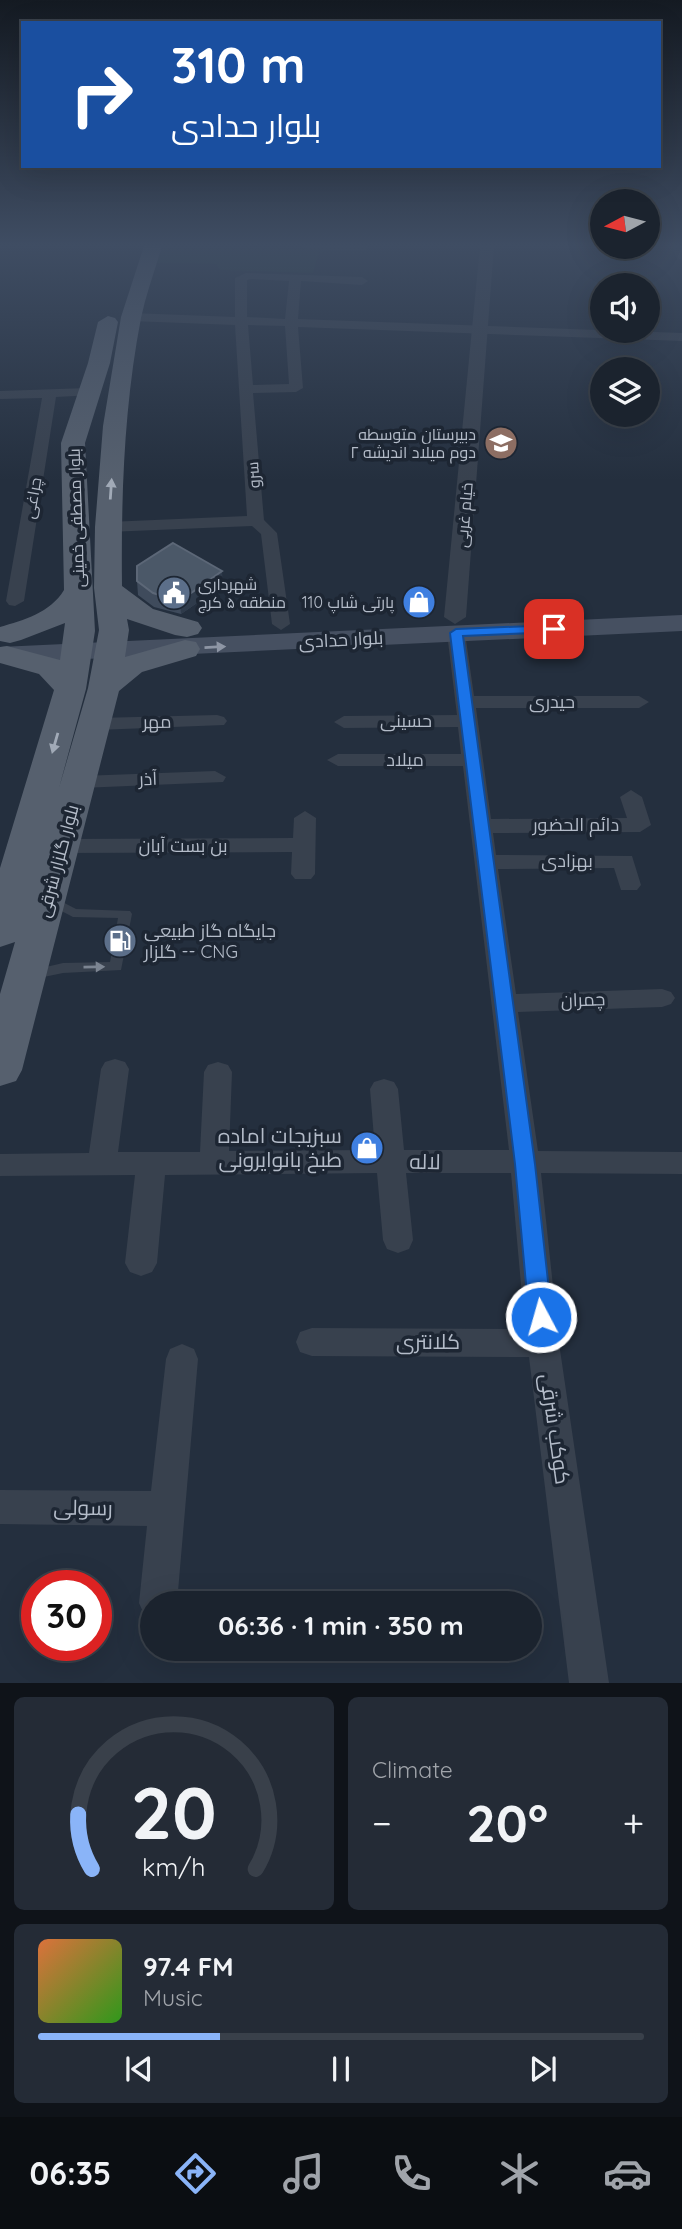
<!DOCTYPE html>
<html lang="en">
<head>
<meta charset="utf-8">
<style>
	body { margin:0; font-family:Quicksand,Cairo,sans-serif; background:#242b36; color:#f1f3f6; height:100vh; display:flex; flex-direction:column; font-size:26px; white-space:nowrap }
	* { box-sizing:border-box; margin:0 }
	p { font-size:23px; color:#a0a4aa }
	.icon { flex:none; width:38px; height:38px; fill:none; stroke:currentColor; stroke-width:2; stroke-linecap:round; stroke-linejoin:round }
	.map { position:relative; height:1683px; overflow:hidden }
	.panel { display:flex; flex-direction:column; gap:14px; padding:14px; background:#0f1319; flex:1 }
	.panel>* { flex:none }
	.top-card { position:absolute; left:21px; top:21px; width:640px; height:147px; border-radius:0px; box-shadow:0 7px 28px #0002,0 0 0 2px #39404a; background:#1a4fa0; color:#fff; overflow:hidden }
	.needle { width:46px; rotate:263deg }
	.fabs { position:absolute; left:590px; top:189px; display:grid; gap:14px }
	.fabs a { display:grid; place-items:center; width:70px; height:70px; border-radius:50%; background:#1b232e; box-shadow:0 7px 28px #0002,0 0 0 2px #39404a; font-size:35px }
	.speed { position:absolute; left:21px; top:1570px; display:flex; gap:14px; font-size:35px; font-weight:700; text-align:center }
	.speed>* { display:grid; place-content:center; width:91px; height:91px; border-radius:50%; background:#1b232e; box-shadow:0 7px 28px #0002,0 0 0 2px #39404a; line-height:1 }
	.speed .limit { border:10px solid #d22; background:#fff; color:#111 }
	.pin { position:absolute; display:grid; place-items:center; width:60px; height:60px; color:#fff; margin:-30px; border-radius:14px; box-shadow:0 4px 10px #0006 }
	.me { position:absolute; width:77px; margin:-38px; rotate:354deg; stroke-linejoin:round; filter:drop-shadow(0 0 5px #0008) }
	.turn { display:flex; align-items:center; gap:24px; height:147px; padding:0 35px; font-size:32px }
	.turn .icon { width:91px; height:91px; stroke-width:2.5 }
	.turn b { display:block; font-size:49px; line-height:60px }
	.big { font-size:52px; font-weight:800; line-height:1.1 }
	.panel .widget { flex:1; display:flex; flex-direction:column; justify-content:center; gap:10px; min-width:0; padding:0 24px; border-radius:10px; background:#242b36 }
	.panel .dial { align-items:center; gap:0 }
	.dial svg { height:182px; overflow:visible; fill:none; stroke:#39404a; stroke-width:7; stroke-linecap:round; text-anchor:middle }
	.dial text { fill:#f1f3f6; stroke:none }
	.song { display:flex; align-items:center; gap:21px }
	.cover { width:84px; height:84px; border-radius:10px; background:linear-gradient(135deg,hsl(20 70% 55%),hsl(110 70% 35%)) }
	.played { height:7px; border-radius:4px; background:linear-gradient(90deg,#8ab4f8 30%,#39404a 30%) }
	.keys { display:flex; justify-content:space-around; direction:ltr }
	.heat { display:flex; justify-content:space-between; align-items:center; font-size:38px; direction:ltr }
	.panel .tiles { flex:1; display:grid; gap:14px; grid-template-columns:1fr 1fr }
	.widget:last-child { grid-column:span 2 }
	.trip { position:absolute; left:140px; top:1591px; width:402px; height:70px; border-radius:35px; background:#1b232e; box-shadow:0 7px 28px #0002,0 0 0 2px #39404a; font-weight:800; line-height:70px; text-align:center }
	.tabs { display:flex; height:112px; justify-content:space-around; align-items:center; background:#0b0e12; color:#a0a4aa }
	.tabs .icon { width:49px; height:49px }
	.tabs .current { color:#8ab4f8 }
	.tabs b { font-size:32px; color:#f1f3f6 }
	.map>svg:first-child { display:block }
	.green { fill:#263c3f }
	.lines { fill:none; stroke-linecap:round; stroke-linejoin:round }
	.service { fill:#38414e; fill-rule:evenodd }
	.minor { fill:#38414e; fill-rule:evenodd }
	.tertiary { fill:#38414e; fill-rule:evenodd }
	.secondary { fill:#465061; fill-rule:evenodd }
	.primary { fill:#56606e; fill-rule:evenodd }
	.wall { fill:#3f4b5c }
	.shaded-wall { fill:#2f3b4b }
	.building { fill:#4b5868; stroke:#5c6777; stroke-width:2 }
	.oneway { fill:#a1aab7 }
	.oneway2 { fill:#8e96a5 }
	.oneway3 { fill:#7c8592 }
	.route { fill:#1a73e8; stroke:#114b97; stroke-width:2 }
	.labels { text-anchor:middle; stroke-width:7; stroke-linejoin:round; paint-order:stroke }
	.far-poi-label { font-size:16px; fill:#b4bcc9; stroke:#1d2633; text-anchor:end }
	.far-street-label { font-size:16px; fill:#b4bcc9; stroke:#1d2633 }
	.street-label { font-size:18px; fill:#b4bcc9; stroke:#1d2633 }
	.poi-label { font-size:18px; fill:#b4bcc9; stroke:#1d2633; text-anchor:start }
	.near-poi-label { font-size:21px; fill:#b4bcc9; stroke:#1d2633; text-anchor:end }
	.near-street-label { font-size:21px; fill:#b4bcc9; stroke:#1d2633 }
</style>
</head>
<body>
<div class="map">
<svg width="682" height="1683" viewBox="0 0 682 1683">
	<rect width="100%" height="100%" fill="#242f3e"/>
	<path class="green" d="M161,246l177,3 -19,3 -6,21 -93,-3 -3,-6 -61,-1z"/>
	<g class="lines">
		<path class="service" d="M49,895l27,14 54,2 2,3 -11,56 -58,3 -29,6 -5,-2 -2,-3 2,-3 34,-8 47,-1 8,-44 -45,-1 -29,-15 -1,-3z"/>
		<path class="minor" d="M303,246h64l2,2 -6,3 -54,-2z
			M673,246h9v14l-6,-3z
			M246,273l116,4 6,4 -6,4 -61,-4 -3,38 384,14v8l-384,-14 5,61 -7,4 -43,1 11,127 13,13 13,91 -9,6 -9,-6 -11,-90 -9,-8 -144,6 -8,-5 8,-5 139,-6 -12,-191 -104,-4 -6,-4 6,-4 104,4v-39zM251,279l38,2 -4,38 -38,-2v-37zM248,325l37,1 4,58 -36,1z
			M88,388l5,1v6l-37,2 -32,204 -9,5 -6,-1 -3,-4 36,-203 -42,1v-8z
			M456,627l9,6 9,63h165l10,6 -10,6h-163l15,111 136,-1 -7,-21 11,-7 11,7 9,28 -11,7 -147,1 3,22 136,1 9,29 -4,5h-16l-7,-22 -116,1 18,125 146,-5 9,3 4,6 -4,6 -9,3 -144,5 20,139 144,1v22l-141,-1 18,170 50,340h-40l-40,-326 -217,-1 -12,-4 -4,-10 4,-10 12,-4 213,1 -14,-156h-105l7,67 -4,9 -11,4 -11,-4 -4,-9 -6,-67 -212,2 -8,88 -5,9 -11,4 -11,-4 -5,-9 10,-88 -135,1v-22l89,-1 12,-84 4,-7 10,-3 10,3 4,7 -11,83h82l4,-80 4,-7 10,-3 10,3 4,7 -3,79 146,-1 -5,-61 4,-7 10,-3 10,3 4,7 6,61h105l-46,-384h-125l-11,-6 11,-6h123l-3,-27 -114,1 -10,-6 10,-6 113,-1 -10,-82z
			M217,715l7,2 3,4 -3,4 -127,5 -10,-6 10,-6z
			M215,771l11,6 -3,5 -142,6 -11,-6 11,-6z
			M305,811l11,7 -1,56 -4,5h-16l-4,-5 1,-22 -230,1 -8,-2 -3,-5 3,-5 8,-2 231,-1 1,-20z
			M182,1344l12,5 4,10 -21,244h-25v16l-7,-3 -6,-13 8,-77 -147,-2v-34l151,1 15,-132 4,-10z"/>
		<path class="tertiary" d="M480,246h14l-28,371 -11,7 -11,-7z"/>
		<path class="secondary" d="M682,615v16l-682,32v-16z"/>
		<path class="primary" d="M144,246h18c-7,24 -16,48 -21,72 -17,88 -20,179 -19,268l31,23 45,13 4,6 -4,6 -11,3 -12,-2 -48,-16 2,11 -4,27 60,-17 11,2 4,7 -4,7 -54,16 -23,19 -97,379 -6,11 -16,5v-92l15,-52 -15,5v-79l54,-178 -15,-16 -39,-11v-16l7,-1 53,14 5,-37 -44,17 -11,3 -10,-2v-14c24,-7 50,-14 64,-37l-3,-147 27,-80 10,-41 10,-6 7,2 3,4 -8,41 -25,80 10,188 -9,58 -27,99 29,-100 11,-58 -5,-42 1,-61 8,-101 18,-109z"/>
	</g>
	<path class="wall" d="M137,581l86,4 -42,29 -27,-7 -16,-12z"/>
	<path class="shaded-wall" d="M222,571l1,14 -42,29 -1,-13z"/>
	<path class="building" d="M173,543l49,28 -42,30 -27,-8 -16,-12v-15z"/>
	<defs><path id="oneway-solid" d="M-6-.8H1V-3.2L6.5 0L1 3.2V.8H-6Z" transform="scale(1.75)"/></defs>
	<g class="oneway">
		<use href="#oneway-solid" transform="translate(111 489) rotate(-86)"/>
		<use href="#oneway-solid" transform="translate(55 743) rotate(106)"/>
	</g>
	<use class="oneway2" href="#oneway-solid" transform="translate(215 647) rotate(-3)"/>
	<use class="oneway3" href="#oneway-solid" transform="translate(94 967) rotate(-1)"/>
	<linearGradient id="sky" x2="0" y2="1"><stop stop-color="#141a22"/><stop offset="0.51" stop-color="#3f4d63"/><stop offset="1" stop-color="#3f4d63" stop-opacity="0"/></linearGradient>
	<rect width="682" height="481" fill="url(#sky)"/>
	<path class="route" d="M554,625l6,4 -2,3 -95,4 72,528 17,153 -3,7 -8,3 -8,-3 -4,-7 -14,-153 -65,-531 6,-4z"/>
	<defs>
		<symbol id="school-disc" viewBox="-11 -11 22 22"><circle r="9.5" fill="#8d6e63" stroke="#1d2633"/><path d="M0-5L7-2L0 1L-7-2ZM-4 1L0 2.5L4 1V4Q0 6-4 4Z" fill="#fff"/></symbol>
		<symbol id="civic-disc" viewBox="-11 -11 22 22"><circle r="9.5" fill="#5c6f8a" stroke="#1d2633"/><path d="M-.6-6.5H3V-4.5H.6V-3L4-1V1h2V6H-6V1h2V-1L-.6-3ZM-1.2 2.5V6h2.4V2.5Z" fill="#fff"/></symbol>
		<symbol id="shop-disc" viewBox="-11 -11 22 22"><circle r="9.5" fill="#3f7fe0" stroke="#1d2633"/><path d="M-5-2.5h2.3a2.7 3.5 0 0 1 5.4 0H5L5.5 6h-11ZM-1.5-2.5h3a1.5 2.3 0 0 0-3 0Z" fill="#fff"/></symbol>
		<symbol id="fuel-disc" viewBox="-11 -11 22 22"><circle r="9.5" fill="#5c6f8a" stroke="#1d2633"/><path d="M-5.5-6h7V0h2V4h1.3V-2.5L3-4.5l.8-.8L6-3V5H2.5V1h-1V6h-7ZM-4.2-4.7v3.2H.2V-4.7Z" fill="#fff"/></symbol>
	</defs>
	<g fill-rule="evenodd">
		<use href="#school-disc" x="482" y="424" width="38" height="38"/>
		<use href="#civic-disc" x="155" y="574" width="38" height="38"/>
		<use href="#shop-disc" x="400" y="583" width="38" height="38"/>
		<use href="#fuel-disc" x="101" y="922" width="38" height="38"/>
		<use href="#shop-disc" x="348" y="1129" width="38" height="38"/>
	</g>
	<g class="labels">
		<g class="far-poi-label">
			<text x="476" y="440">دبیرستان متوسطه<tspan x="476" dy="18">دوم میلاد اندیشه ۲</tspan></text>
			<text x="198" y="590" text-anchor="start">شهرداری<tspan x="198" dy="18">منطقه ۵ کرج</tspan></text>
			<text x="394" y="608">پارتی شاپ 110</text>
		</g>
		<g class="far-street-label">
			<text transform="translate(253 475) rotate(-94)" y="6">سرو</text>
			<text transform="translate(32 498) rotate(-80)" y="6">چراغی</text>
			<text transform="translate(464 515) rotate(-85)" y="6">خیام غربی</text>
			<text transform="translate(76 518) rotate(-92)" y="6">بلوار مصطفی خمینی</text>
		</g>
		<g class="street-label">
			<text transform="translate(341 640) rotate(-3)" y="6">بلوار حدادی</text>
			<text x="552" y="708">حیدری</text>
			<text x="406" y="727">حسینی</text>
			<text transform="translate(157 722) rotate(-1)" y="6">مهر</text>
			<text x="405" y="766">میلاد</text>
			<text transform="translate(148 779) rotate(-2)" y="6">آذر</text>
			<text x="576" y="831">دائم الحضور</text>
			<text x="183" y="852">بن بست آبان</text>
			<text transform="translate(58 861) rotate(-75)" y="6">بلوار گلزار شرقی</text>
			<text x="567" y="867">بهزادی</text>
			<text transform="translate(583 1000) rotate(-2)" y="6">چمران</text>
		</g>
		<g class="poi-label">
			<text x="144" y="937">جایگاه گاز طبیعی<tspan x="144" dy="21">گلزار -- CNG</tspan></text>
		</g>
		<g class="near-poi-label">
			<text x="342" y="1143">سبزیجات اماده<tspan x="342" dy="24">طبخ بانوایرونی</tspan></text>
		</g>
		<g class="near-street-label">
			<text transform="translate(425 1162) rotate(1)" y="7">لاله</text>
			<text x="428" y="1349">کلانتری</text>
			<text transform="translate(555 1429) rotate(82)" y="7">کوکب شرقی</text>
			<text transform="translate(83 1508) rotate(1)" y="7">رسولی</text>
		</g>
	</g>
</svg>
<div class="fabs">
<a><svg class="needle" viewBox="-14 -14 28 28"><path d="M0-13l5 13h-10z" fill="#e53935"/><path d="M0 13l5-13h-10z" fill="#a0a4aa"/></svg></a>
<a><svg class="icon" aria-label="sound" viewBox="0 0 24 24"><path d="M4 9h4l5-4v14l-5-4H4zM17 9q2 3 0 6"/></svg></a>
<a><svg class="icon" aria-label="layers" viewBox="0 0 24 24"><path d="M12 4l9 5-9 5-9-5zM3 14l9 5 9-5"/></svg></a>
</div>
<div class="speed"><div class="limit">30</div></div>
<div class="pin" style="left:554px;top:629px;background:#d93025"><svg class="icon" aria-label="arrive" viewBox="0 0 24 24"><path d="M6 21V4h12l-3 4 3 4H6"/></svg></div>
<svg class="me" style="left:541px;top:1317px" viewBox="-20 -20 40 40"><circle r="17" fill="#1a73e8" stroke="#fff" stroke-width="3"/><path d="M0-11L8 9 0 5-8 9z" fill="#fff"/></svg>
<div class="trip">06:36 · 1 min · 350 m</div>
<div class="top-card">
<div class="turn"><svg class="icon" aria-label="right" viewBox="0 0 24 24"><path d="M7 20v-9h11M14 6l5 5-5 5"/></svg><div><b>310 m</b>بلوار حدادی</div></div>
</div>
</div>
<section class="panel">
<div class="tiles">
<div class="widget dial"><svg viewBox="0 0 100 80">
<path d="M14 69A42 42 0 1 1 86 69"/>
<path d="M14 69A42 42 0 0 1 8 45" stroke="#8ab4f8"/>
<text x="50" y="56" font-size="32" font-weight="700">20</text>
<text x="50" y="72" font-size="11">km/h</text>
</svg></div>
<div class="widget"><p>Climate</p>
<div class="heat"><a>−</a><b class="big">20°</b><a>+</a></div>
</div>
<div class="widget">
<div class="song"><i class="cover"></i><div><b>97.4 FM</b><p>Music</p></div></div>
<div class="played"></div>
<div class="keys"><svg class="icon" aria-label="previous" viewBox="0 0 24 24"><path d="M18 5L8 12l10 7zM5 5v14"/></svg><svg class="icon" aria-label="pause" viewBox="0 0 24 24"><path d="M8 5v14M16 5v14"/></svg><svg class="icon" aria-label="next" viewBox="0 0 24 24"><path d="M6 5l10 7-10 7zM19 5v14"/></svg></div>
</div>
</div>
</section>
<nav class="tabs">
<b>06:35</b>
<svg class="icon current" aria-label="directions" viewBox="0 0 24 24"><path d="M12 3l9 9-9 9-9-9zM9 14v-3h6M13 9l2 2-2 2"/></svg>
<svg class="icon" aria-label="music" viewBox="0 0 24 24"><path d="M9 18V5l10-2v13"/><circle cx="6" cy="18" r="3"/><circle cx="16" cy="16" r="3"/></svg>
<svg class="icon" aria-label="phone" viewBox="0 0 24 24"><path d="M5 4h4l2 5-3 2q2 4 5 5l2-3 5 2v4C11 20 4 13 5 4z"/></svg>
<svg class="icon" aria-label="climate" viewBox="0 0 24 24"><path d="M12 3v18M4 7l16 10M4 17L20 7"/></svg>
<svg class="icon" aria-label="car" viewBox="0 0 24 24"><path d="M5 17H2v-5l4-1 3-4h7l3 4 3 1v5h-3M9 17h6M6 11h13"/><circle cx="7" cy="17" r="2"/><circle cx="17" cy="17" r="2"/></svg>
</nav>
</body>
</html>
